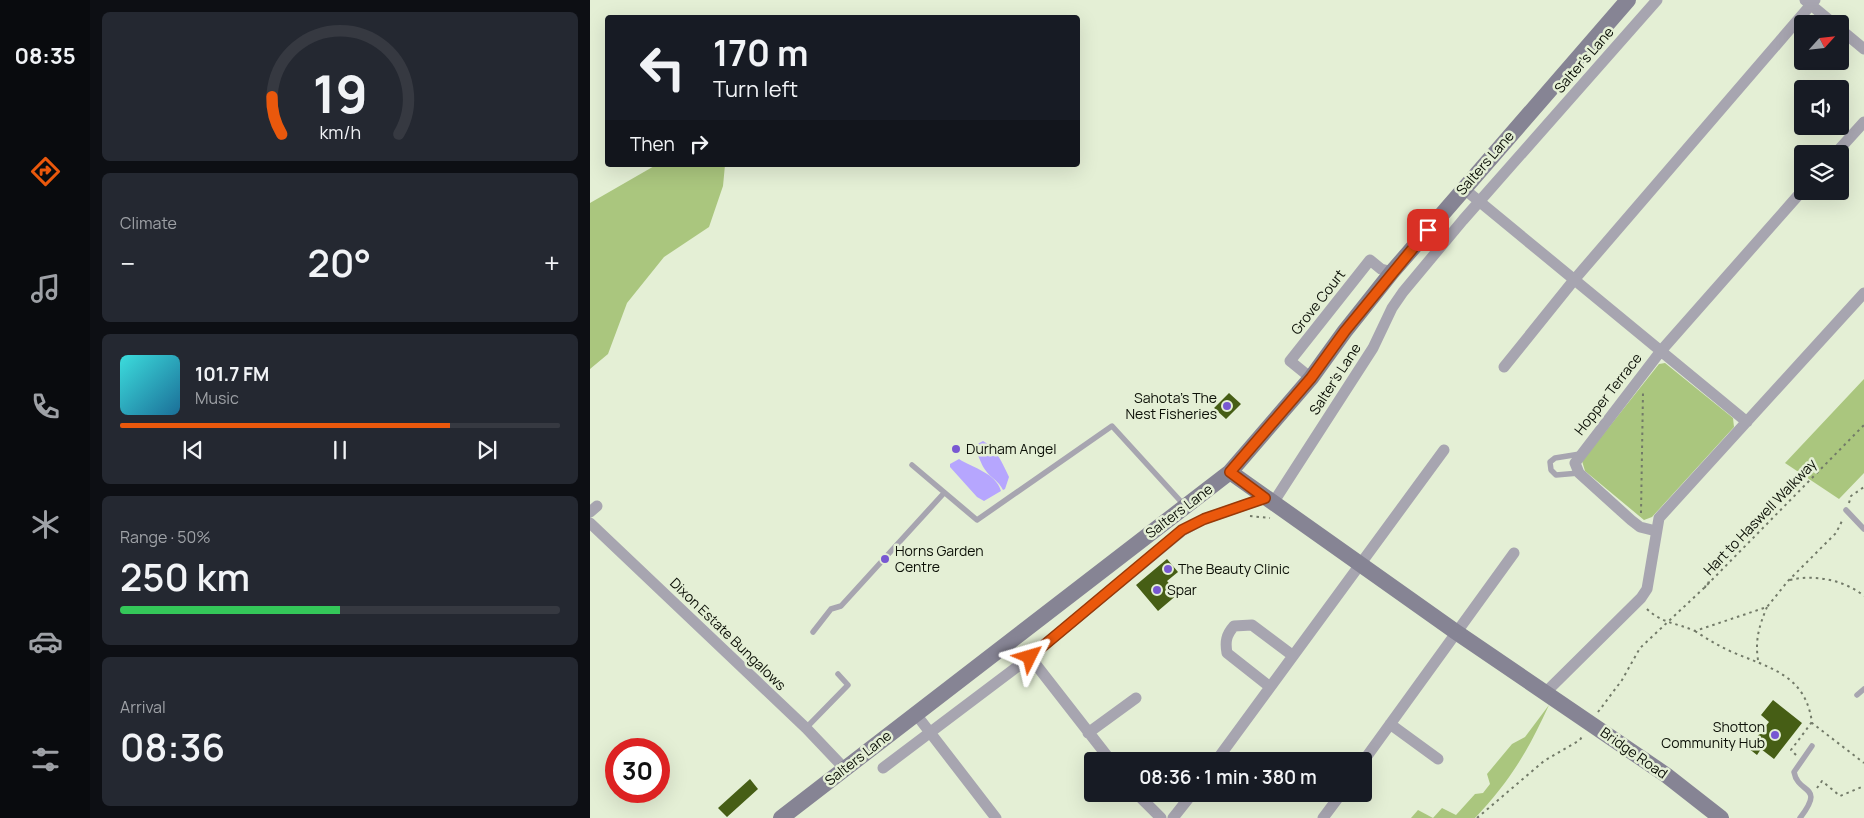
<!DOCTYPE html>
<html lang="en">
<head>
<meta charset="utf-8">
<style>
	body { margin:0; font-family:Manrope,sans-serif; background:#242831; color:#f1f3f6; height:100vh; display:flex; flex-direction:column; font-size:19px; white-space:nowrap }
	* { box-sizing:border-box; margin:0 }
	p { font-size:16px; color:#9ea1a6 }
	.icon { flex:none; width:28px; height:28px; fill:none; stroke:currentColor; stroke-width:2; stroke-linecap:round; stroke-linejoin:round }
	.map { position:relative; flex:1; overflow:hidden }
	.drawer { display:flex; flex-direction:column; gap:12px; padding:12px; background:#0d0f14; width:500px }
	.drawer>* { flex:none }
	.guide { position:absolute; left:15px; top:15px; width:475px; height:152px; border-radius:5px; box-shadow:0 5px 20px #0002; background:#171b24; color:#f1f3f6; overflow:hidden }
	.needle { width:32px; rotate:63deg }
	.controls { position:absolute; left:1204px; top:15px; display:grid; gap:10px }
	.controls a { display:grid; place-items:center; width:55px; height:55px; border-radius:5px; background:#171b24; box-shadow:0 5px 20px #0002; font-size:25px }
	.speed { position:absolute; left:15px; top:738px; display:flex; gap:10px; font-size:25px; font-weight:700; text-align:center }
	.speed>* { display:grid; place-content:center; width:65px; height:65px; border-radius:50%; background:#171b24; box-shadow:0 5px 20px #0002; line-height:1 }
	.speed .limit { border:8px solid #d22; background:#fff; color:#111 }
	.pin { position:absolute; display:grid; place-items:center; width:42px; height:42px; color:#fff; margin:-21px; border-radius:10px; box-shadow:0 2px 8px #0006 }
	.me { position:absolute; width:55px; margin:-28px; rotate:50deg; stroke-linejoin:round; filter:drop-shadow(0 0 4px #0008) }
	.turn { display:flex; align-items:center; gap:18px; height:105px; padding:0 25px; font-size:22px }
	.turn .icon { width:65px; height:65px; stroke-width:2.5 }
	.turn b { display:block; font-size:35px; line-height:42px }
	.then { display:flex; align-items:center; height:48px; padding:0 25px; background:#0003; gap:10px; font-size:19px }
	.big { font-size:38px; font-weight:600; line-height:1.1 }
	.drawer .widget { flex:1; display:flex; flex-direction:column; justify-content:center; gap:8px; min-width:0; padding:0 18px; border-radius:8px; background:#242831 }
	.drawer .dial { align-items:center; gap:0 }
	.dial svg { height:130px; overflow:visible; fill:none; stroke:#363941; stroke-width:7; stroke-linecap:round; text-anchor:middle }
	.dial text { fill:#f1f3f6; stroke:none }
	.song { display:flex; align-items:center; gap:15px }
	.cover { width:60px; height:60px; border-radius:8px; background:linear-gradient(135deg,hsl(180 70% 55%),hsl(200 70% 35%)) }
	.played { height:5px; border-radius:2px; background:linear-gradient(90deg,#ea580c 75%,#363941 75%) }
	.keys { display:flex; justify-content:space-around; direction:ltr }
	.heat { display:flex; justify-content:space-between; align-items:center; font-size:28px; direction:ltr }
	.charge { height:8px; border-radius:4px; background:linear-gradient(90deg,#34c759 50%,#363941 0) }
	.trip { position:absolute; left:494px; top:752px; width:288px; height:50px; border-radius:5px; background:#171b24; box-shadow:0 5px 20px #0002; font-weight:600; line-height:50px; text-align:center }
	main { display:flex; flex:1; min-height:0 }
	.tabs { display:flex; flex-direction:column; width:90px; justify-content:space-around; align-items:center; background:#090b0e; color:#9ea1a6 }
	.tabs .icon { width:35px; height:35px }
	.tabs .on { color:#ea580c }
	.tabs b { font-size:22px; color:#f1f3f6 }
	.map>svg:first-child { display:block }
	.green { fill:#aac67e }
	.water { fill:#b6a6fe }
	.building { fill:#465e15 }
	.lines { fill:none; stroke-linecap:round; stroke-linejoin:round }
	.path { stroke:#727a68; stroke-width:2; stroke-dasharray:2.5 4; stroke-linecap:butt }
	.lane { stroke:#a7a5b0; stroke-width:5.5 }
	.street { stroke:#a7a5b0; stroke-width:11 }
	.secondary { stroke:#868494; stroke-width:16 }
	.route-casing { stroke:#983908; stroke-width:12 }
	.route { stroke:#ea580c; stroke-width:9 }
	.poi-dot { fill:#7858d2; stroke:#e4efd5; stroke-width:2 }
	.labels { text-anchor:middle; stroke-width:5; stroke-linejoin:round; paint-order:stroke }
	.street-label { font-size:14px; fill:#0c1007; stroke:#e4efd5 }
	.poi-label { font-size:14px; fill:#0c1007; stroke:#e4efd5; text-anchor:start }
</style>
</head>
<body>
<main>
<nav class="tabs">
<b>08:35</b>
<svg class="icon on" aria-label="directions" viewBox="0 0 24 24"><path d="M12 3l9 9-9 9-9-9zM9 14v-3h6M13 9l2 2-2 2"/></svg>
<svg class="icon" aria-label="music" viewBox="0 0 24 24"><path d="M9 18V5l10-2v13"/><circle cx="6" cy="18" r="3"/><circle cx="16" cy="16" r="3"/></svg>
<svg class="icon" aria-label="phone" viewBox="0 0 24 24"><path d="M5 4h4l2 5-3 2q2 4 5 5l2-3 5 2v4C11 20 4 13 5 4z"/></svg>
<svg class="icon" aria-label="climate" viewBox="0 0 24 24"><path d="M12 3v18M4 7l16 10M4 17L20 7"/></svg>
<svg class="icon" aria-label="car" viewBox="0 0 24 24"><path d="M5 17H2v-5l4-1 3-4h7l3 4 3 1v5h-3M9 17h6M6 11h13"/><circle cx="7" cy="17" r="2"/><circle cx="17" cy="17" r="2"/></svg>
<svg class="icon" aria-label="filters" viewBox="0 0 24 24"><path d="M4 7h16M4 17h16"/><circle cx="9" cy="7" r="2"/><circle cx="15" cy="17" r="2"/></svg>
</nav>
<section class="drawer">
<div class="widget dial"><svg viewBox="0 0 100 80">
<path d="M14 69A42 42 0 1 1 86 69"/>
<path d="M14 69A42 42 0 0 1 8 46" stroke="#ea580c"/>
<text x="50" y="56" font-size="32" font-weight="700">19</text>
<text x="50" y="72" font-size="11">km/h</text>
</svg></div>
<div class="widget"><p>Climate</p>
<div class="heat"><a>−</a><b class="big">20°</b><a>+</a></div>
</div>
<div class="widget">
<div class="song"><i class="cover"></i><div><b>101.7 FM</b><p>Music</p></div></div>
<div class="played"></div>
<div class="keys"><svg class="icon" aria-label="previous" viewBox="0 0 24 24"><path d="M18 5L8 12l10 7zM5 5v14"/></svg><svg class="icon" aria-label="pause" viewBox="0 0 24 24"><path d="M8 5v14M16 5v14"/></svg><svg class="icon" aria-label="next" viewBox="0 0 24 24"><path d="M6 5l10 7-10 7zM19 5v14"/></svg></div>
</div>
<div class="widget"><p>Range · 50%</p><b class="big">250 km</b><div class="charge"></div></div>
<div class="widget"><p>Arrival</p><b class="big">08:36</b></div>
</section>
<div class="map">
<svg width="1274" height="818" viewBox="0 0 1274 818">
	<rect width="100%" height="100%" fill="#e4efd5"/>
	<path class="green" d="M66,165h69l-2,21 -14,41 -45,30 -37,46 -19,51 -18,15v-166z
		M1075,363l68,55 1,9 -82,90 -8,3 -59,-49 -3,-10 77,-97z
		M1274,379v94l-25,26 -54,-36z
		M959,705c-21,46 -39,76 -74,113h-64l7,-8 15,8 9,-10 14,7 19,-21 8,-1 7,-9 -3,-10 25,-30 13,-7z"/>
	<path class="water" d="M393,441c13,7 20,23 26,36l-4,12 -2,1c-4,-9 -12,-12 -17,-19 -5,-6 -7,-16 -12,-22v-3z
		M369,459c14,9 37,14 42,32l-17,10 -7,-4 -27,-30v-3z"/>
	<path class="building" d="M639,393l12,11 -15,15 -12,-11z
		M577,559l11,13 -11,9 11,13 -20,17 -22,-26z
		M1183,700l29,23 -28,36 -13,-10 -4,6 -9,-7 21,-26 -8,-7z
		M160,779l8,10 -31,28 -9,-9z"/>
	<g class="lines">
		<path class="path" d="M1259,503l2,-7 13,-9
			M1051,513l2,-121
			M660,516l20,2
			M1200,580c23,-6 55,0 74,16
			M1115,588l1,-5 5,-1
			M1057,609c14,14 30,14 48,22l72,-24 21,-26 48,-48 7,-14
			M1105,631c12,8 24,15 37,21 38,16 74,23 80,71l52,40
			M1168,660c-3,-20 1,-34 9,-53
			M1008,712l24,-32 18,-32 64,-60 160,-163
			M1206,755l-5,-5 21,-28
			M1227,788l5,-7 18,15 24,-10
			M887,818l67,-57 36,-21 3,-6"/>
		<path class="lane" d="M322,465l65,55 135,-94 73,80
			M989,473l-23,2 -5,-5 -1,-8 5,-4 25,-4
			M1256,510l18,19
			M223,632l18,-23 10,-3 103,-113
			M1267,695l7,-6
			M216,728l42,-43 -10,-11
			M1210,818c26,-34 -2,-23 -6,-46l18,-26"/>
		<path class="street" d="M1215,0l29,24
			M1250,29l24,20
			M1245,154l29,-32
			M873,188l284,234
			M914,367l70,-87 241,-280
			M721,378l-21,-17 80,-101 11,9 11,3
			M683,503l100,-155 19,-40 11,-16 60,-72 194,-220
			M0,512l7,-6
			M0,523l216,205 38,40
			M1066,531l-16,-4 -9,-7 -52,-47 -4,-10 85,-111 142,-161
			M440,657l81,104
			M680,687l-43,-34c-2,-11 -1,-18 7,-27l18,-1 40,30
			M955,693l96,-95 6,-9 12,-71 205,-225
			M325,713l81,105
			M800,724l48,35
			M498,733l48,-35
			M626,761l228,-311
			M772,763l152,-210
			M293,768l147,-111 152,-126 22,-12 61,-21
			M547,794l24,24
			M583,818l19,-24
			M733,818l18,-24"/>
		<path class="secondary" d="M640,472l226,160 210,143 55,43
			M191,818l449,-346 81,-94 34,-47 47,-59 236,-272"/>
	</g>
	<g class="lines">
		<defs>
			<path id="route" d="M440,657l152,-127 22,-11 61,-21 -35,-26 81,-94 34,-47 83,-101"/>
		</defs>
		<use href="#route" class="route-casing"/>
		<use href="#route" class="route"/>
	</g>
	<g class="poi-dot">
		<circle cx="637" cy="406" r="5"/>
		<circle cx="366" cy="449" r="5"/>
		<circle cx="295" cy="559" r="5"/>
		<circle cx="578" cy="569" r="5"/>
		<circle cx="567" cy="590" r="5"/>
		<circle cx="1185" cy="735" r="5"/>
	</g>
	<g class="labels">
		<g class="street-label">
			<text transform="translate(994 60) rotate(-49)" y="5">Salter's Lane</text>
			<text transform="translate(895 163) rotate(-49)" y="5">Salters Lane</text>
			<text transform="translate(728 302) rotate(-52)" y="5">Grove Court</text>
			<text transform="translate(745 379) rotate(-57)" y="5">Salter's Lane</text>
			<text transform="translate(1018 394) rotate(-52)" y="5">Hopper Terrace</text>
			<text transform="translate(589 511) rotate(-37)" y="5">Salters Lane</text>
			<text transform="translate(1170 517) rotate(-46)" y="5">Hart to Haswell Walkway</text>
			<text transform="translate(138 634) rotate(44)" y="5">Dixon Estate Bungalows</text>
			<text transform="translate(1044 753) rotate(35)" y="5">Bridge Road</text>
			<text transform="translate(268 758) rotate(-38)" y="5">Salters Lane</text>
		</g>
		<g class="poi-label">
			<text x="627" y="403" text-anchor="end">Sahota's The<tspan x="627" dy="16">Nest Fisheries</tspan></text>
			<text x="376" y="454">Durham Angel</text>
			<text x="305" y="556">Horns Garden<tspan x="305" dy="16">Centre</tspan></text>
			<text x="588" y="574">The Beauty Clinic</text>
			<text x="577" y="595">Spar</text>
			<text x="1175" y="732" text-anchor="end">Shotton<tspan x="1175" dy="16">Community Hub</tspan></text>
		</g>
	</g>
</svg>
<div class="controls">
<a><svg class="needle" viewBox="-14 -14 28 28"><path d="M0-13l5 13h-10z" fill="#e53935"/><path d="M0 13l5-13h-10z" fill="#9ea1a6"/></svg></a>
<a><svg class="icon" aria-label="sound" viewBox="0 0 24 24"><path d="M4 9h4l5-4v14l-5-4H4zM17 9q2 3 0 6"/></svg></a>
<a><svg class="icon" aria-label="layers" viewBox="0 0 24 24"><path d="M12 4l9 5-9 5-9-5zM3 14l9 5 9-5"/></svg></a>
</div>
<div class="speed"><div class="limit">30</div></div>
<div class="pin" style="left:838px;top:230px;background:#d93025"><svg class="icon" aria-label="arrive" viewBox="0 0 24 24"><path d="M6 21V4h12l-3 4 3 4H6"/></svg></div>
<svg class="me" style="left:440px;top:657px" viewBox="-20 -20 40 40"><path d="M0-17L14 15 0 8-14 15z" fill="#ea580c" stroke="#fff" stroke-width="4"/></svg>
<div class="trip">08:36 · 1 min · 380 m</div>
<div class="guide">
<div class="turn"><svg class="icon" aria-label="left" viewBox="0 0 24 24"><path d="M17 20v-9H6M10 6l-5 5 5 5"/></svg><div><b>170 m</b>Turn left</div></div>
<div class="then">Then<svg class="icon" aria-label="right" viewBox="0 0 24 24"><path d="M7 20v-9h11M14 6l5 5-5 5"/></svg></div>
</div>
</div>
</main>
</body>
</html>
